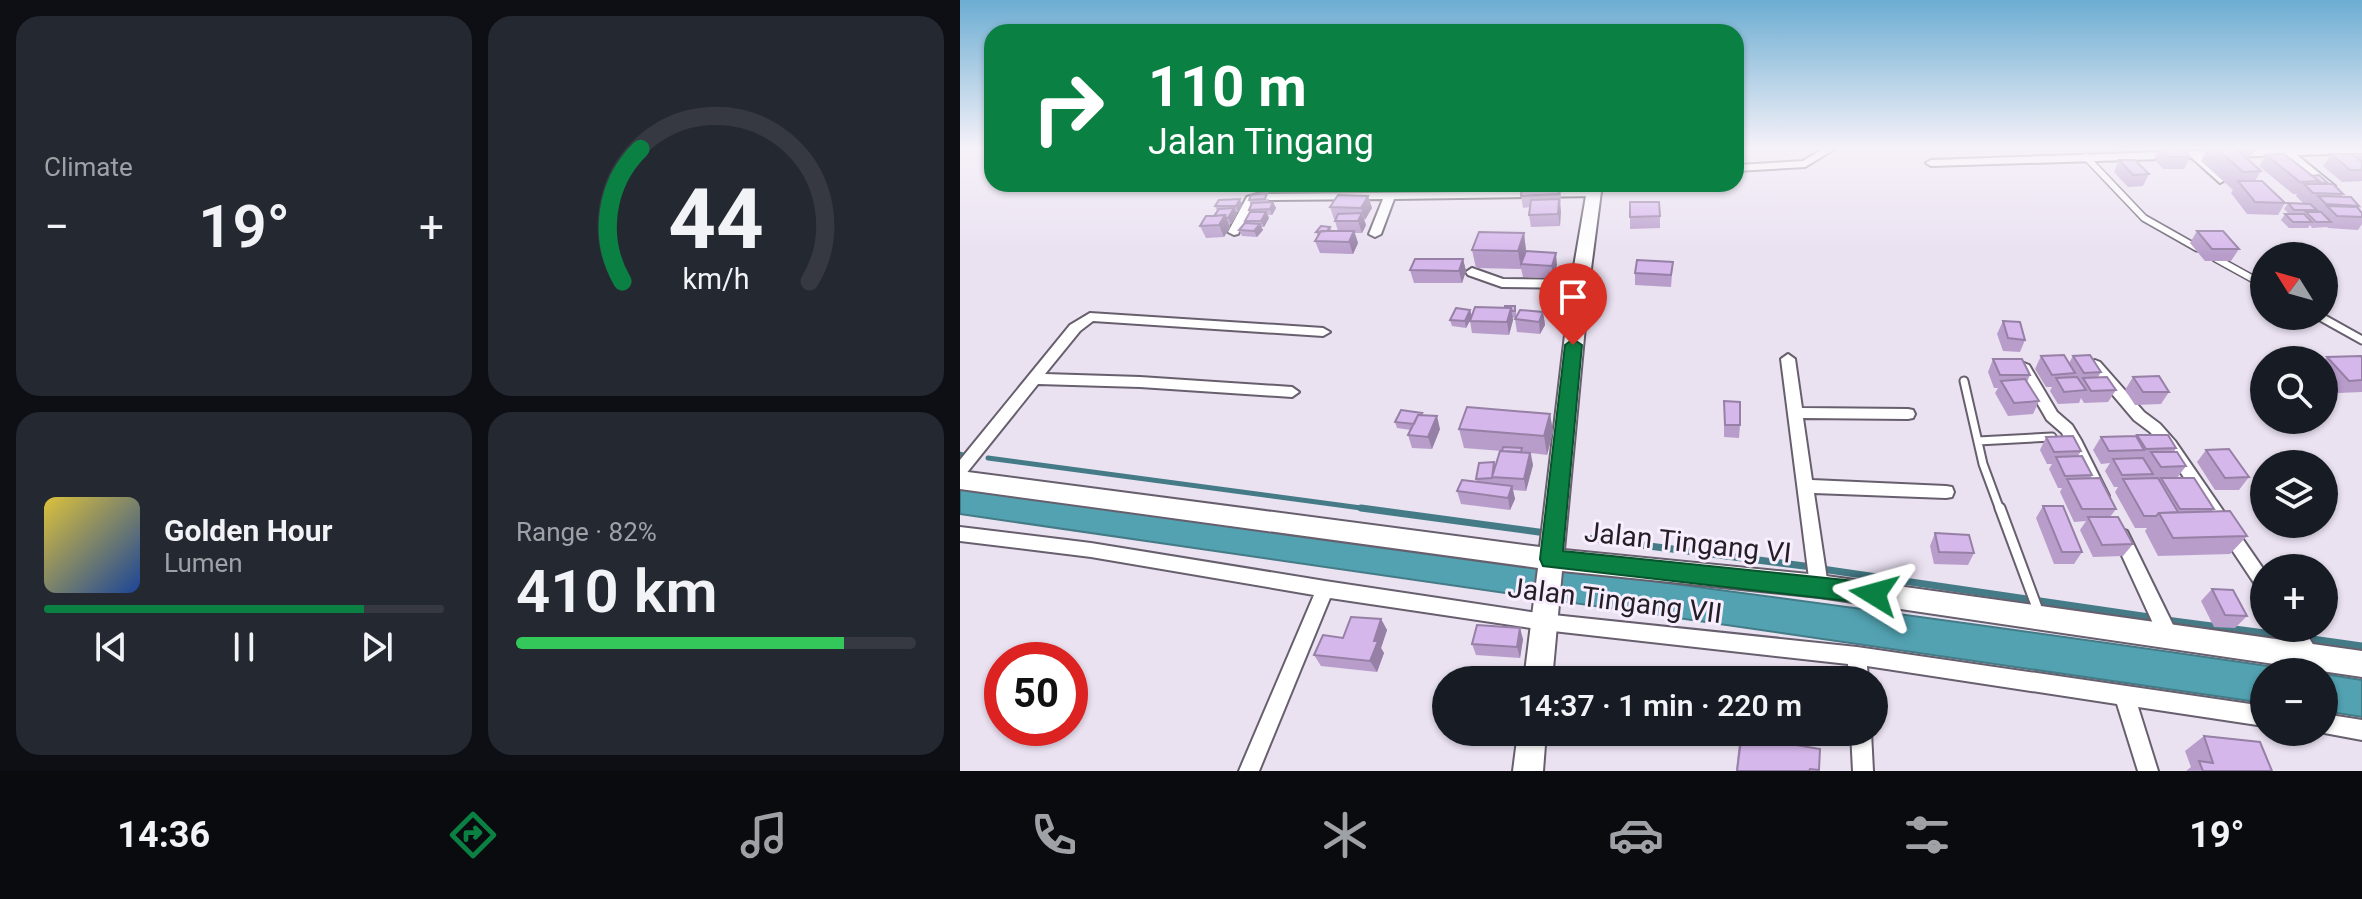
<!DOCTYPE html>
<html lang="en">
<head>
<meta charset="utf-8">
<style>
	body { margin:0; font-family:Roboto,sans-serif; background:#242831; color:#f1f3f6; height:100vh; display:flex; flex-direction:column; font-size:30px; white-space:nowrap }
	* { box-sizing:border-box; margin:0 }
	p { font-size:26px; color:#9ea1a6 }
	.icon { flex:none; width:44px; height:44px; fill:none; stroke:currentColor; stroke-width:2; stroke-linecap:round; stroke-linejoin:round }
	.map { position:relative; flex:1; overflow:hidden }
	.panel { display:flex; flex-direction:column; gap:16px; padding:16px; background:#0d0f14; width:960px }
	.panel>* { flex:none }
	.top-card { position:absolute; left:24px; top:24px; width:760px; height:168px; border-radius:24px; box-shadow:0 2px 6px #0004; background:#0b8043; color:#fff; overflow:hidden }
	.needle { width:52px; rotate:307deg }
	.tools { position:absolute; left:1290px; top:242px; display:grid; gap:16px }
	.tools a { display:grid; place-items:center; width:88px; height:88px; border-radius:50%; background:#171b24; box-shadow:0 2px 6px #0004; font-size:40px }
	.speed { position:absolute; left:24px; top:642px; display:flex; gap:16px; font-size:40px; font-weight:700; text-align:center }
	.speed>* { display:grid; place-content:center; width:104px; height:104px; border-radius:50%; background:#171b24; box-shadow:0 2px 6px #0004; line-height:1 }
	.speed .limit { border:12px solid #d22; background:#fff; color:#111 }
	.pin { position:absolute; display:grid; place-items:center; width:68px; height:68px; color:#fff; margin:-82px -34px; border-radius:50% 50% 50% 0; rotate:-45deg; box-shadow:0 0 8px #0007 }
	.pin .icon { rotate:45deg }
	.me { position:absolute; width:88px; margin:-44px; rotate:278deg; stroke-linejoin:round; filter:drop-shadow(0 0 6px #0008) }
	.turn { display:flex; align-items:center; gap:28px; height:168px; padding:0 32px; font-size:36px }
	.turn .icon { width:104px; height:104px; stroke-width:2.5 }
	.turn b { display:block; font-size:56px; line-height:68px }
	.big { font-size:60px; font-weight:600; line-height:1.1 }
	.panel .widget { flex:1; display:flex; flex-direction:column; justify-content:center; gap:12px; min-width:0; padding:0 28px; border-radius:24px; background:#242831 }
	.panel .dial { align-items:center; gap:0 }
	.dial svg { height:208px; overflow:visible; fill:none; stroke:#363941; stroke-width:7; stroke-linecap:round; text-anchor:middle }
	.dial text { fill:#f1f3f6; stroke:none }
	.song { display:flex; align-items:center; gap:24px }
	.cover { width:96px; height:96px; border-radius:12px; background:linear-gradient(135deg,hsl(50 70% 55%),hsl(220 70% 35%)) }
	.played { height:8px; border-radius:4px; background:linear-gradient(90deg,#0b8043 80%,#363941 80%) }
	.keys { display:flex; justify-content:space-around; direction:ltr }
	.heat { display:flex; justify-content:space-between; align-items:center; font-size:44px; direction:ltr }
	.charge { height:12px; border-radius:6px; background:linear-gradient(90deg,#34c759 82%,#363941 0) }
	.panel .tiles { flex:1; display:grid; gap:16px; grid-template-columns:repeat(2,1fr) }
	.trip { position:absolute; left:472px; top:666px; width:456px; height:80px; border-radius:40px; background:#171b24; box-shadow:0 2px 6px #0004; font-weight:600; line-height:80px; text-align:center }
	.tabs { display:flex; height:128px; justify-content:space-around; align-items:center; background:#090b0e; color:#9ea1a6 }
	.tabs .icon { width:56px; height:56px }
	.tabs .active { color:#0b8043 }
	.tabs b { font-size:36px; color:#f1f3f6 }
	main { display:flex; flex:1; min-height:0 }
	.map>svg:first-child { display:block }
	.water { fill:#52a2b1; stroke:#447b87; stroke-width:2 }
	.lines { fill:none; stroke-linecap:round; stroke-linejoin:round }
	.stream-far1 { stroke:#447b87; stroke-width:5 }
	.stream { stroke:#447b87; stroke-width:7 }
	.service-far2-casing { stroke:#675f6d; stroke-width:9 }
	.service-far1-casing { stroke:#675f6d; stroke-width:11 }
	.service-casing { stroke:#675f6d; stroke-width:13 }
	.minor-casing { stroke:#675f6d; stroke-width:4 }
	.secondary-casing { stroke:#675f6d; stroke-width:4 }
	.service-far2 { stroke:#fff; stroke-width:6 }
	.service-far1 { stroke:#fff; stroke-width:7 }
	.service { stroke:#fff; stroke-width:9 }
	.minor { fill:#fff; fill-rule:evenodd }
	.secondary { fill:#fff; fill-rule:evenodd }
	.wall { fill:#b89dcb }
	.shaded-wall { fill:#9680a5 }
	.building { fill:#d6b7ec; stroke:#9680a5; stroke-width:2 }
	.route { fill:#0b8043; stroke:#07532c; stroke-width:2 }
	.labels { text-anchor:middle; stroke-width:6; stroke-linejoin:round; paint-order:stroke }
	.near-street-label { font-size:28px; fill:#231f25; stroke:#f8eeff }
</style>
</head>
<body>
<main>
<section class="panel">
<div class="tiles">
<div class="widget"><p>Climate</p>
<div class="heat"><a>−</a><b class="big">19°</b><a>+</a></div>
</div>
<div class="widget dial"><svg viewBox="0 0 100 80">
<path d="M14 69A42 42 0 1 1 86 69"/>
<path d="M14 69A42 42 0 0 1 21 18" stroke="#0b8043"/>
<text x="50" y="56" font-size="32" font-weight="700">44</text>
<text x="50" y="72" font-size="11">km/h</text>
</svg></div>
<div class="widget">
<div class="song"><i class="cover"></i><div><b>Golden Hour</b><p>Lumen</p></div></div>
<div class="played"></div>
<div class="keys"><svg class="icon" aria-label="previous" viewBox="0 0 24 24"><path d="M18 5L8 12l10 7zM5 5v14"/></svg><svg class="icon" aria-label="pause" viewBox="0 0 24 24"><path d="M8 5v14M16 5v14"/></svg><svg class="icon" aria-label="next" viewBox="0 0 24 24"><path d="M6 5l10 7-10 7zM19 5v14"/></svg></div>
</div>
<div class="widget"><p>Range · 82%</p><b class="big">410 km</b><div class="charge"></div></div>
</div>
</section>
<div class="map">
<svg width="1402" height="771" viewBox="0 0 1402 771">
	<rect width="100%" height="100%" fill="#eae1f1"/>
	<path class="water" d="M0,489c450,61 900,117 1349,183h-45v31l-1304,-189z
		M1364,674l38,6v37l-38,-6z"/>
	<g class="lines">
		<path class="stream-far1" d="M0,454l3,1
			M28,458l388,52"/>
		<path class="stream" d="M401,508l185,25
			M627,538l225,29
			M862,569l334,49
			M1206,620l129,17
			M1345,638l57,8"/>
		<defs>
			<path id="service-far2" d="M1126,157l58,61 53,30
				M1255,258l49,27"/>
			<path id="service-far1" d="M1359,316l43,24
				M1004,381l19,83 17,46
				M1018,441l74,-4"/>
			<path id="service" d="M1040,508l39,105"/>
			<path id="minor" d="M864,148h12l-31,19 -69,4 2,-6 65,-4z
				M1321,148h81v5l-65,2 38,31v4l-4,1 -46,-36 -82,3 22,22 -5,3 -28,-25 -261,8 -5,-3 5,-3z
				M635,191l4,1v4l-205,3 -13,35 -6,3 -6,-3 14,-35 -125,1 -3,1 -17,33 -4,1 -6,-3 19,-35 10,-3z
				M512,268l31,11 77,1 6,4 -6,4 -78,-1 -34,-12 -2,-3z
				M130,313l233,15 7,4 -7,4 -230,-15 -13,10 -35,43 95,3 152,10 7,5 -7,5 -152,-10 -102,-3 -73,91 -5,2v-17l110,-135z
				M828,354l7,5 7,49 106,1 5,1 2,4 -2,4 -5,1 -105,-1 9,62 134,6 6,1 2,5 -2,5 -6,1 -132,-5 14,93 -3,6 -6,2 -6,-2 -3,-6 -29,-227z
				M1135,360l5,2 44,50 16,12 15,17 89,129v22l-6,-3 -93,-140 -15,-17 -16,-12 -44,-52 -2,-3z
				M1064,363l5,2 28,47 15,13 9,15 28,56 -2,5 -6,1 -6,-1 -33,-68 -15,-13 -30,-52z
				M0,527l131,16 234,38 219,33 313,33 407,59v20l-126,-19 20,64h-20l-21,-67 -250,-38 1,14h-20v-16l-304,-34 -214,-32 -71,173h-20l75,-176 -223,-38 -131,-16z
				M1161,529l6,2 49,100 2,6 -2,6 -7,3 -7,-3 -49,-107 2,-5z
				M1324,628h19l17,28 -2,6 -7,3 -7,-3z
				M1364,714l38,6v20l-43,-8h5z
				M891,732h20l2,39h-20z"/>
			<path id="secondary" d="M628,184h14l-13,100 -25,266 255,25 543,76v26l-543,-80 -257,-26 -10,109h-28l14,-112 -578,-79v-18l580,76 31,-263z
				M558,732h28l-3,39h-30z"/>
		</defs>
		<use href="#service-far2" class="service-far2-casing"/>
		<use href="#service-far1" class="service-far1-casing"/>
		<use href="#service" class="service-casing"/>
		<use href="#minor" class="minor-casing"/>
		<use href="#secondary" class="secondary-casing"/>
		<use href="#service-far2" class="service-far2"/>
		<use href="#service-far1" class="service-far1"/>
		<use href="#service" class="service"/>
		<use href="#minor" class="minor"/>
		<use href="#secondary" class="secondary"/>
	</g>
	<path class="wall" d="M1200,148l30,9 -6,12h-21l-9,-10z
		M1248,148h43l3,3 -6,9 13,11 -6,10 30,22 -7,12 -31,-1 -16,-21 2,-3 -32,-29z
		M1371,154l23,2 1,-2h7v27l-20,1 -19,-16z
		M1306,155l46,21 31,18 -2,3 18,9 -2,2 5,5v11l-4,6 -30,-2 -1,-1 -15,1 -2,-3 -2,3h-19l-8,-8 4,-6h4l-5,-5 4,-6 16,1 -8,-8 1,-2h-4l-34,-28z
		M1159,160l30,14 -6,12 -15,1 -14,-15z
		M414,184h39l-2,6 -25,1 -2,-6 -10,1z
		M557,184h43l1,11 -1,31 -29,1 -2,-12 1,-8 -7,1 -2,-12 1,-9h-5z
		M408,196l4,12 -8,12 2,5 -4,8h-7l3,10 -5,11 -33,-1 -5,-12 3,-4 -2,-5 14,-5 2,4h6l-3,-10 1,-2h-2l-4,-12z
		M309,199l-1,4 5,-1 3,6 -4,7h-4l1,3 -5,9h-3l2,3 -6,7 -15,-1 -3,-6 7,-7 -1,-2 5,-9 -1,-2 2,-4 -2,-6z
		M670,202l30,14v12l-30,1z
		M282,205l-4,7h-2l1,2 -6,10h-2l1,3 -6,10 -18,1 -6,-12 14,-10 3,-5 -2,-5z
		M1237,231l42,18 -8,12h-26l-15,-18z
		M564,233l2,18 31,14 -4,13 -30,-1 -2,-9v1l-45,-1 -4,-18z
		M503,259l3,12 -4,12h-48l-4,-13z
		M713,262l-2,25 -36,-2v-12z
		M515,307l41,5v5l-3,1v2l-4,15 -37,-2 -2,-12 -4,7 -14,-2 -2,-6 22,-5z
		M583,312l2,13 -5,9 -23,-2 -2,-13z
		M1043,321l22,19 -5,12 -17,-1 -6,-17z
		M1081,356l28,7 4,-7 28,16 -3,5 18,13 -8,12 -24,1 -3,-5 -2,5 -21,1 -8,-13 2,-4h-6l-11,-18z
		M1367,357l35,1v34l-24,1 -14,-15v-17z
		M1033,359l37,16 -3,7 12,19 -6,13 -25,2 -13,-23 3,-5h-4l-6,-16z
		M1173,377l36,15 -8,12 -26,1 -10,-15z
		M764,401l16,24 -1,13 -15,-1z
		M462,413v2l18,14 -8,20 -20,-1 -4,-13 3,-5 -14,-2 -2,-6z
		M590,414l3,18 -6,23 -16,-2 2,12 -7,26 -13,-1 2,9 -5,11 -49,-6 -4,-13 20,-9 -1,-3 19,-12 7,-16 -38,-3 -5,-19z
		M1177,435l39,13 -2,4 12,14 -9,12 37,31 -2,2 35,25 -17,18 -72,2 -13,-25 2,-3h-12l-20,-36 3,-5h-4l-9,-16 5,-8 -9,1 -8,-14 8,-13h35z
		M1086,437l35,14 -3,5 14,19 -2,4 26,30 -6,8 23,27 -10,12 -30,1 -13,-27 6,-9 -12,1 -14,-30 2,-4h-4l-9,-19 3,-5h-5l-7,-14z
		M1246,450l43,27 -10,13h-24l-18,-28z
		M1083,506l39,46 -8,12h-20l-18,-46z
		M975,533l39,20 -6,12 -34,-1 -4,-18z
		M1252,589l35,27 -12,12 -21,-1 -13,-26z
		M421,619l6,11 -6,18 3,5 -7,19 -56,-6 -7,-11 29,-17z
		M563,639l-3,19 -44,-3 -4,-11z
		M780,732h28l-1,8 52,31h-83z
		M1244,736l68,35h-86l5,-4 -6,-16z"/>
	<path class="shaded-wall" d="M408,196l4,12 -7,12 -4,-12z
		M280,199l2,6 -4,7 -2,-6z
		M599,199l2,12 -1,15 -2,-12z
		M313,202l3,6 -4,7 -2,-6z
		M274,208l3,6 -6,10 -3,-6z
		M306,212l3,6 -5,9 -3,-6z
		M402,213l4,12 -4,8 -4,-12z
		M265,215l5,12 -6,10 -5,-12z
		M300,224l3,6 -6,7 -3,-6z
		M394,231l4,12 -5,11 -4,-12z
		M564,233l2,18 -5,13v5l-3,-18z
		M596,253l1,12 -4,13 -1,-12z
		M503,259l3,12 -4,12 -3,-12z
		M551,308l2,12 -4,15 -2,-13z
		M510,310l2,6 -6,12 -1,-7z
		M583,312l2,13 -5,9 -1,-12z
		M590,414l3,18 -6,23 -3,-19z
		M477,416l3,13 -8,20 -4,-12z
		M570,453l3,12 -7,26 -2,-12z
		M552,486l3,13 -5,11 -2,-12z
		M421,619l6,11 -6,18 3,5 -7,19 -7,-11 4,-20z
		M560,628l3,11 -3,19 -3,-11z"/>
	<path class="building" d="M1200,148h21l9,9h-21z
		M1256,148h35l3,3h-16l23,20 -18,1z
		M1324,154l35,27 -19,1 -34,-27z
		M1371,154h20l11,8v8h-12z
		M1159,160h16l14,14 -16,1z
		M1359,175l9,8h-10l1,-2 -7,-5z
		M1278,181h24l23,22 -30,-1z
		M600,184l-1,10 -38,2 1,-11z
		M1344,184h29l10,10 -30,-1z
		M307,193l-2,6 -16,1 2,-5z
		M378,195l30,1 -7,12 -31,-1z
		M1358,196l33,1 8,9 -33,-2z
		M280,199l-4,7h-21l4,-6z
		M599,199l-1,15 -29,1 2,-15z
		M313,202l-3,7 -21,1 3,-7z
		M670,202h29l1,14 -30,1z
		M1328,203l22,1 7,6h-23z
		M1367,206l30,1 5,6v4l-25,-1z
		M274,208l-6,10h-2l-1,-3 -11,1 5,-7z
		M290,212h16l-5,9h-16z
		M1346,212h15l10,10h-15z
		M402,213l-4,8h-23l3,-7z
		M1325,214h19l8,8h-19z
		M265,215l-6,10 -19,1 6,-10z
		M285,223l15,1 -6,7 -15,-1z
		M361,226l9,1 -3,4 -11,1z
		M361,231h33l-5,11 -34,-1z
		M1237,231h26l16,18h-27z
		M519,232l45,1 -6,18 -46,-1z
		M566,251l30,2 -4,13 -31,-2z
		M455,259h48l-4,12 -49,-1z
		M677,260l36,2 -2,13 -36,-2z
		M545,306h10v5h-3l-1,-3h-6z
		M515,307l36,1 -4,14 -37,-1z
		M496,308l14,2 -5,11 -15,-1z
		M560,310l23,2 -4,10 -24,-3z
		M1043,321l17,1 5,18 -17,-2z
		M1104,355l11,18 -23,2 -11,-19z
		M1130,355l11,17 -17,1 -11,-17z
		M1401,356l1,2v22l-13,1 -22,-24z
		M1033,359h29l8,16h-30z
		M1199,376l10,16h-26l-10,-15z
		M1117,377l9,13 -22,2 -8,-14z
		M1147,377l9,13 -25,1 -8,-13z
		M1065,379l14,22 -25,2 -13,-22z
		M764,401l16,1v23h-15z
		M507,407l83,7 -6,22 -85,-7z
		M441,410l21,3 -2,2h-2l-4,9 -19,-2z
		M458,415l19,1 -9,21 -20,-2z
		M1177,435h31l8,13 -30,1z
		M1113,436l8,15 -27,1 -8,-15z
		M1176,436l8,14 -35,1 -8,-14z
		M543,447l19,1 -1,4 -19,-1z
		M1269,449l20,28 -24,1 -19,-28z
		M540,451l30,2 -6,26 -32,-2z
		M1191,452h26l9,14 -25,1z
		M1122,456l10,19 -27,1 -9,-19z
		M1183,458l10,16 -31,1 -9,-16z
		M534,462l-2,16 -16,1 3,-16z
		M1140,478l16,31h-34l-15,-30z
		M1198,478l20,34 -19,1 -3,3h-12l-21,-37z
		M1201,478h33l20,31h-34z
		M502,480l50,6 -4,12 -51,-7z
		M1083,506h20l19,46h-20z
		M1270,511l17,25 -74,2 -14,-25z
		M1128,517h30l15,27 -31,1z
		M975,533l34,2 5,18 -35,-1z
		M1252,589l21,1 14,26 -22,-1z
		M391,617l30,2 -7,22h4l-8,20 -56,-6 9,-20 20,3z
		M517,625l43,3 -3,19 -45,-3z
		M782,732h26l-1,8 53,9 -1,21 -9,-1 -1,2h-72z
		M1244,736l56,6 12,29h-69l-4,-10 14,2z"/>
	<linearGradient id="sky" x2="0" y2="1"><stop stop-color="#6cadd2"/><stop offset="0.58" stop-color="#f6f2f9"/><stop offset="1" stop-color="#f6f2f9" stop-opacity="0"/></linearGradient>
	<rect width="1402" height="256" fill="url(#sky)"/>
	<path class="route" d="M613,339l9,6 -19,206 311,32 9,4 3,7 -3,7 -9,3 -331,-38 -3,-7 25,-214z"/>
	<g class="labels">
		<g class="near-street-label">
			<text transform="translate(728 542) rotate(6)" y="10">Jalan Tingang VI</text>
			<text transform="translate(655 600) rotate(7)" y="10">Jalan Tingang VII</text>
		</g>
	</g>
</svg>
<div class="tools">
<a><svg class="needle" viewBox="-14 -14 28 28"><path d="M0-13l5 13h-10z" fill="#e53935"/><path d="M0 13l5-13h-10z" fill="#9ea1a6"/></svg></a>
<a><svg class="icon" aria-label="search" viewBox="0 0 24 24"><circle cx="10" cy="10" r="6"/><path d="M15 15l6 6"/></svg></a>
<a><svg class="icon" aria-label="layers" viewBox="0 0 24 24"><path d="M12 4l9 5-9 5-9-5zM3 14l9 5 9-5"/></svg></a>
<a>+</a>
<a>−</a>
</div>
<div class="speed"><div class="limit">50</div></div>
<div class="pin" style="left:613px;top:345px;background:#d93025"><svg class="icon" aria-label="arrive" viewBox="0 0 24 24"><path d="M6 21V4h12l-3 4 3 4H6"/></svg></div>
<svg class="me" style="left:914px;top:594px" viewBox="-20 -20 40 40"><path d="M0-17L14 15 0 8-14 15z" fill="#0b8043" stroke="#fff" stroke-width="4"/></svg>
<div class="trip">14:37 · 1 min · 220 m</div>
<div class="top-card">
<div class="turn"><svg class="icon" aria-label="right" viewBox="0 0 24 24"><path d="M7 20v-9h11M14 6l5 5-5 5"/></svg><div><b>110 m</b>Jalan Tingang</div></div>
</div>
</div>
</main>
<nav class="tabs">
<b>14:36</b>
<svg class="icon active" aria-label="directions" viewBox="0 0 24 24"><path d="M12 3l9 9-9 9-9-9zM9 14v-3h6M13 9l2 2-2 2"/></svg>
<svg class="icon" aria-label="music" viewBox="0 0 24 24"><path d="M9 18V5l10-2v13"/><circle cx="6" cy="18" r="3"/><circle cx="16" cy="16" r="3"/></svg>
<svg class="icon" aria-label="phone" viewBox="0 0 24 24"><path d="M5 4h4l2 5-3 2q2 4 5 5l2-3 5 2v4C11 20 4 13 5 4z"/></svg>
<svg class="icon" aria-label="climate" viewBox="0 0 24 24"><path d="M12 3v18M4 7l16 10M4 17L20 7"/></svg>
<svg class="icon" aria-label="car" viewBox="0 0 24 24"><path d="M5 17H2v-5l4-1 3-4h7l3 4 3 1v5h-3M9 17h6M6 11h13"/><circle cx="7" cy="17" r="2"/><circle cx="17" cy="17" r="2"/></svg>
<svg class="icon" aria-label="filters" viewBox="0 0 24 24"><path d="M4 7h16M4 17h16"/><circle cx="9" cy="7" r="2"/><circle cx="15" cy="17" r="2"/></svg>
<b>19°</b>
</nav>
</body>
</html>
